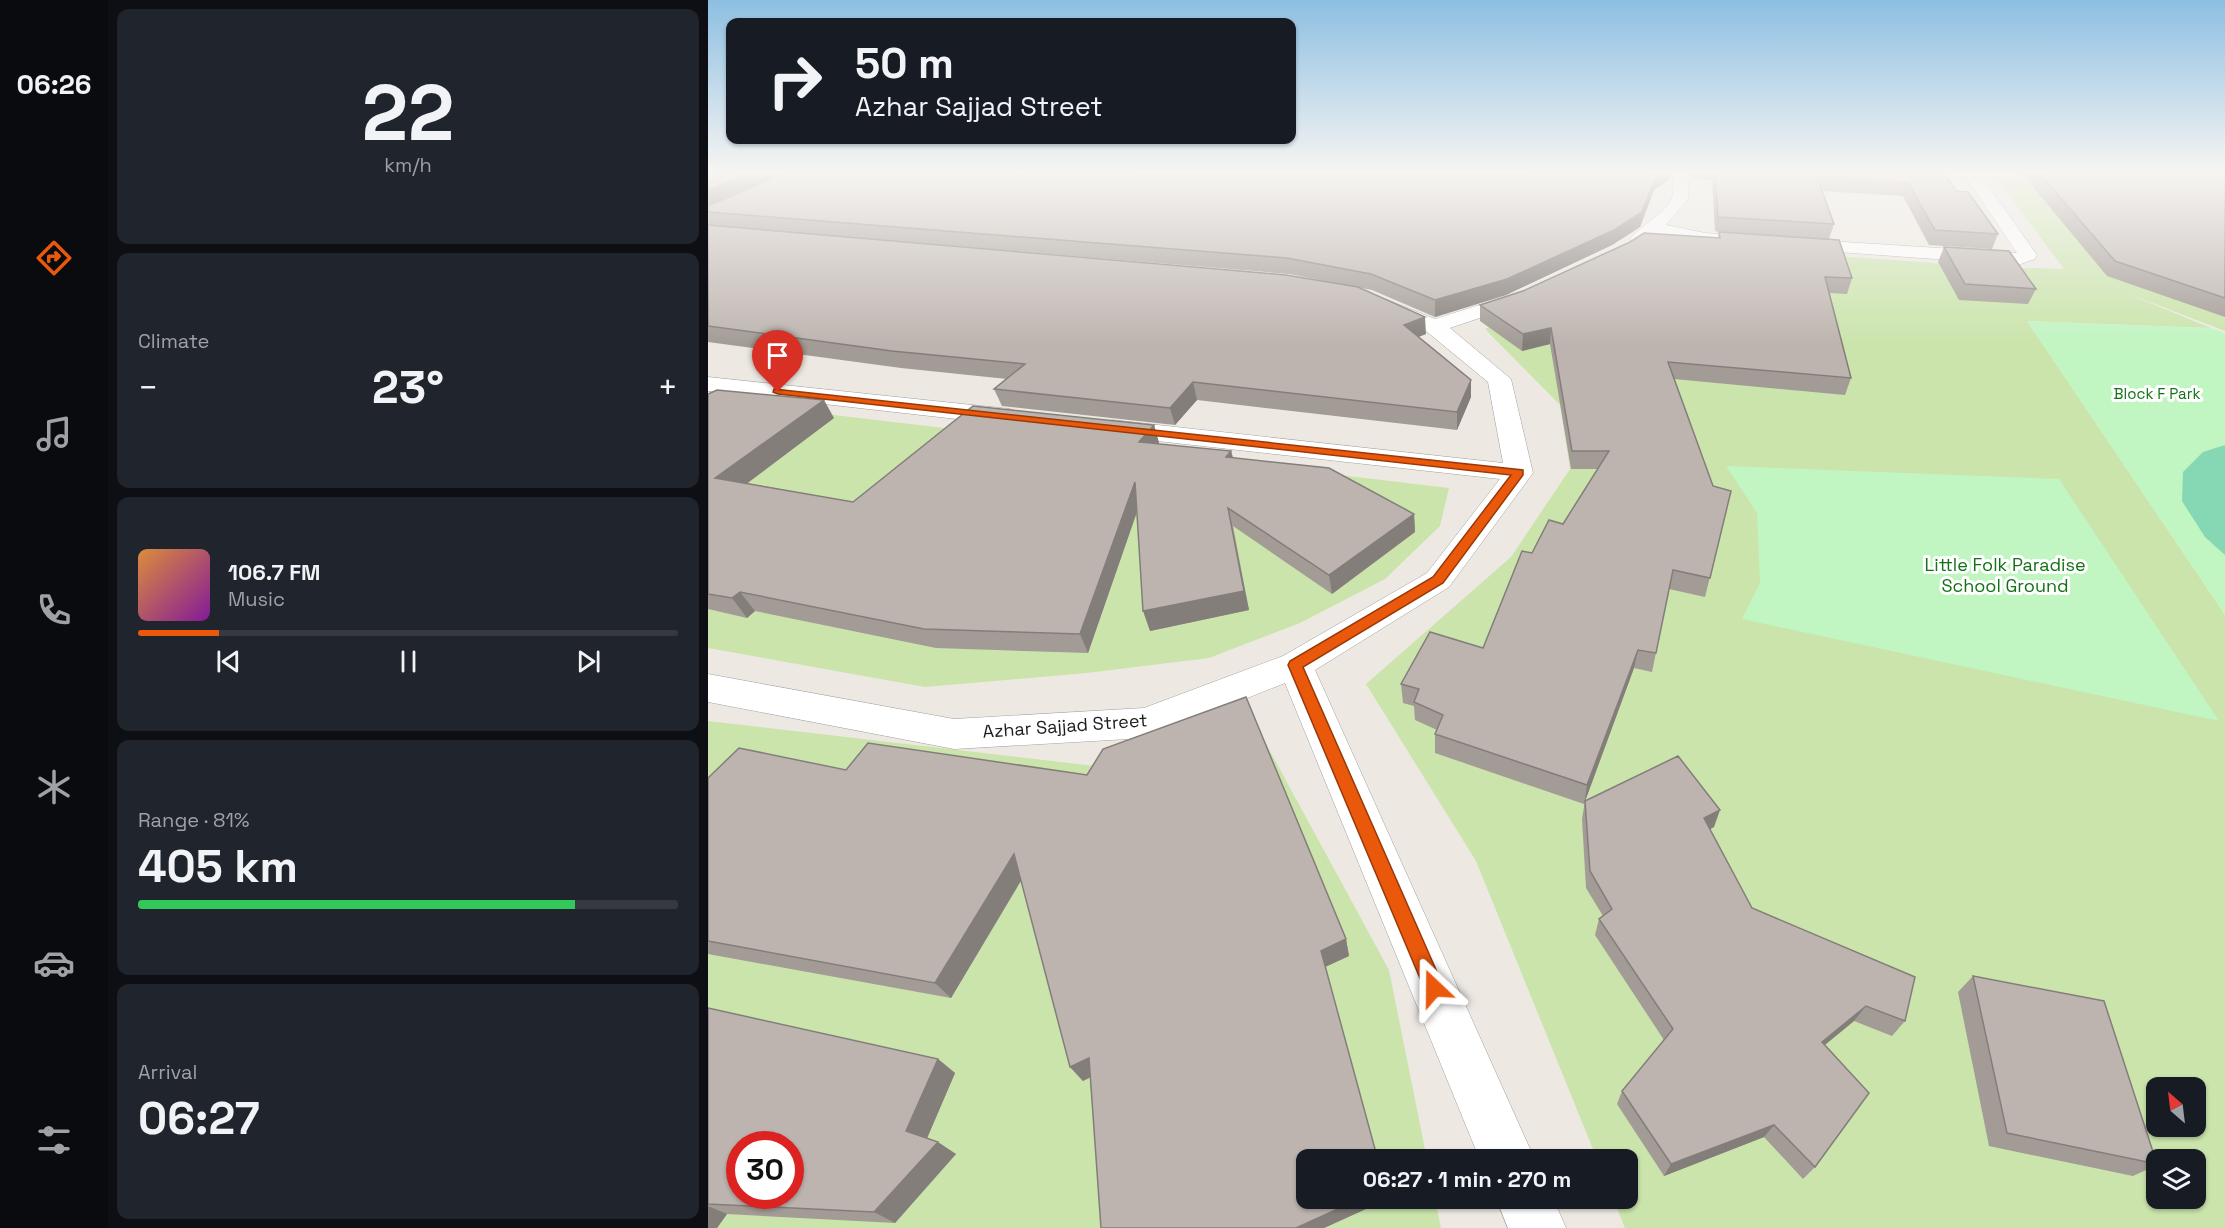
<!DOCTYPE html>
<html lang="en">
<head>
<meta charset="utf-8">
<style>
	body { margin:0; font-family:"Space Grotesk",sans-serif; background:#20242c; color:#f1f3f6; height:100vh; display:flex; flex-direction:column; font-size:22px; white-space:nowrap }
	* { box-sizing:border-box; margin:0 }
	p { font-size:20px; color:#9ea1a6 }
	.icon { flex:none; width:33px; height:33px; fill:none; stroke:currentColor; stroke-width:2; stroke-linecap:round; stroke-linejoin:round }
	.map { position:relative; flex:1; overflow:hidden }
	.side { display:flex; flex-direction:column; gap:9px; padding:9px; background:#0d0f14; width:600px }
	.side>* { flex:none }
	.guide { position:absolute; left:18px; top:18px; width:570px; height:126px; border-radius:12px; box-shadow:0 2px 4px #0004; background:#171b24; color:#f1f3f6; overflow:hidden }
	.needle { width:39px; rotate:332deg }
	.tools { position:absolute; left:1438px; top:1077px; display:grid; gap:12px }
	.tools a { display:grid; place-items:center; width:60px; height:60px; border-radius:12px; background:#171b24; box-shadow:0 2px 4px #0004; font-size:30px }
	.speed { position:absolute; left:18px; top:1131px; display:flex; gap:12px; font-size:30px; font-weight:700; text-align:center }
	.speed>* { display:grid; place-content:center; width:78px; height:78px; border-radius:50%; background:#171b24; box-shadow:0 2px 4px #0004; line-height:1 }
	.speed .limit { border:9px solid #d22; background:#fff; color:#111 }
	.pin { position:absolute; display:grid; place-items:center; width:51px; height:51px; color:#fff; margin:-62px -26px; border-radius:50% 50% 50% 0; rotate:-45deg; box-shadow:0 0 6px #0007 }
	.pin .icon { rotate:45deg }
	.me { position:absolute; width:66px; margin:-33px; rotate:337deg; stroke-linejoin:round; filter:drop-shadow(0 0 4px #0008) }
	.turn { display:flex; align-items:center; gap:21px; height:126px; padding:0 30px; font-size:27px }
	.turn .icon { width:78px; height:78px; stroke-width:2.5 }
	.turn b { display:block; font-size:42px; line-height:51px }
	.big { font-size:45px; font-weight:700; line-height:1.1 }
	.side .tile { flex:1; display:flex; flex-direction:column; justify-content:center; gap:9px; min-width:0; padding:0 21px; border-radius:12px; background:#20242c }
	.side .dial { align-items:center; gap:0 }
	.dial b { font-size:78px; line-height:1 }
	.song { display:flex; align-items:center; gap:18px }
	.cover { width:72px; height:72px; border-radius:9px; background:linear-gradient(135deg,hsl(30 70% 55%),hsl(290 70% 35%)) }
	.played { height:6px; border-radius:3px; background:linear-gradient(90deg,#ea580c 15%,#363941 15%) }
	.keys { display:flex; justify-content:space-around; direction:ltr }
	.heat { display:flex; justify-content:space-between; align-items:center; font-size:33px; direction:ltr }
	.charge { height:9px; border-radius:4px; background:linear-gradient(90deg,#34c759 81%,#363941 0) }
	.trip { position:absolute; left:588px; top:1149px; width:342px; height:60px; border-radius:12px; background:#171b24; box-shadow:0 2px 4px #0004; font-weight:700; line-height:60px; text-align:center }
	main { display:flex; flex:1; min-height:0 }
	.tabs { display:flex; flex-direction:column; width:108px; justify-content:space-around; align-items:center; background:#090b0e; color:#9ea1a6 }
	.tabs .icon { width:42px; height:42px }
	.tabs .active { color:#ea580c }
	.tabs b { font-size:27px; color:#f1f3f6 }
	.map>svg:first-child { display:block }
	.grass { fill:#cae4ab; fill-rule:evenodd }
	.park { fill:#c1f5c2 }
	.pitch { fill:#85d8b3 }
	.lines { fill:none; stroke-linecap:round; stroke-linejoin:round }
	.minor-casing { stroke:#a0a0a0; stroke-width:1 }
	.minor { fill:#fff; fill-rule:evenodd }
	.wall { fill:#a39b96 }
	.shaded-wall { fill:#847e7a }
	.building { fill:#bdb4af; stroke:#847e7a; stroke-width:1.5; fill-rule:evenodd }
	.route { fill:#ea580c; stroke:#983908; stroke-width:1.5 }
	.labels { text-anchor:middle; stroke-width:6; stroke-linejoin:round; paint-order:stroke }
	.far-park-label { font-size:15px; fill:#127215; stroke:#fff }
	.park-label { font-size:18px; fill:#127215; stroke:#fff }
	.street-label { font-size:18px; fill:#1c1c1c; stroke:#fff }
</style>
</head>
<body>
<main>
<nav class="tabs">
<b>06:26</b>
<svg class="icon active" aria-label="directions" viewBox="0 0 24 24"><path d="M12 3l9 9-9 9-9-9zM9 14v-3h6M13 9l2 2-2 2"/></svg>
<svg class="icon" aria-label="music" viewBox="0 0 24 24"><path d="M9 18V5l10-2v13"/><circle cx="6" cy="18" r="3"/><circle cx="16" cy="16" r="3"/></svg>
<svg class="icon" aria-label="phone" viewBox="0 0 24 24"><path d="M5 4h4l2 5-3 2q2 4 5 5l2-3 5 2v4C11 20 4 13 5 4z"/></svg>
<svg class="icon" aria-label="climate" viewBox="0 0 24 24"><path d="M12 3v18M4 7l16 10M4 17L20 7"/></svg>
<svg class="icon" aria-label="car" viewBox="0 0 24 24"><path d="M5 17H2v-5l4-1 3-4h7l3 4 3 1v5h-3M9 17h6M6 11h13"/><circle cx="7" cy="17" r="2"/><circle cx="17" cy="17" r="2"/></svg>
<svg class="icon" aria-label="filters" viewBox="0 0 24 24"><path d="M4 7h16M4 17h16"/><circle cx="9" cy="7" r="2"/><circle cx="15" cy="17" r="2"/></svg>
</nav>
<section class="side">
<div class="tile dial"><b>22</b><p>km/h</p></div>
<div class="tile"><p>Climate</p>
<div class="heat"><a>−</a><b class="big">23°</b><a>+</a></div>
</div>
<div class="tile">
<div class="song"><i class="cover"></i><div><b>106.7 FM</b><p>Music</p></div></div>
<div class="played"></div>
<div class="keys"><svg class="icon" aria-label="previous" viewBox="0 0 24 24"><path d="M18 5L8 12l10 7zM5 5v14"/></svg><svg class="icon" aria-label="pause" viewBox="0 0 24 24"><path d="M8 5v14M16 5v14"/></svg><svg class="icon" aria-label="next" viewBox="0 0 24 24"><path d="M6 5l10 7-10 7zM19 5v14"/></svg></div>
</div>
<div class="tile"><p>Range · 81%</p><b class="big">405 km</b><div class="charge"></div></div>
<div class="tile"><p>Arrival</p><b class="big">06:27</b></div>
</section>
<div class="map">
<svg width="1517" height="1228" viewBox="0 0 1517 1228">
	<rect width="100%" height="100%" fill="#ede9e2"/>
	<path class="grass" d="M1284,173h233v158l-104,-40 90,37 -184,-7 198,294v613h-600l-12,-29 15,-1v-38l-31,-1 -121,-298 -110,-177 145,-127 59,-88 -10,-64 -75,-76 121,-48 60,-37 326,23 72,2zM1449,1088h39v38h-39zM1449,1160h39v38h-39z
		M0,400l741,88 -9,38 -55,53 -85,44 -91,35 -122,15 -162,14 -217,-39z
		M543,716l138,254 38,189 -121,1v38l129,1 6,29h-733v-507l404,47zM32,1144h50v52h-50z"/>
	<path class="park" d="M1319,321l184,7 14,5v282z
		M1018,466l333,13 160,242 -477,-102 18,-36 -3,-70z"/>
	<path class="pitch" d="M1517,445v110l-20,-18 -23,-36 1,-29 20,-20z"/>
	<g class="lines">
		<defs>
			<path id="minor" d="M965,173h16l-1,26 -22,26 39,8 41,3 3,4 -3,4 -41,-1 -48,-9 -12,9h-12l-3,-4c10,-13 35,-25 42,-41 2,-7 1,-18 1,-25z
				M1255,173h16l58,82 -2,4 -17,6 -221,-16 -6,-1 -3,-4 3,-4 6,-1 220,14z
				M815,291l7,2 3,4 -3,4 -80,27 61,51 22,94 -84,114 -134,83 220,490h-55l-195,-477 -139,55 -192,11 -246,-47v-28l246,45 190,-11 139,-52 144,-83 73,-94 -388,-43 -9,-3 -4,-5 4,-5 9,-3 391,43 -15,-81 -62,-51 -48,-22 -3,-4 3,-4 7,-2 50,20z
				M0,377l302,32 9,3 4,5 -4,5 -9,3 -302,-34z
				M788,1198h57l13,30h-58z"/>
		</defs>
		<use href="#minor" class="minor-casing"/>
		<use href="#minor" class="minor"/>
	</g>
	<path class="wall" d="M0,173l706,1 258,-1 -2,6 -16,11 -14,37 -28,18 -106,50 -71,22 -63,-27 -83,-16 -505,-42 642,102 -8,3 53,43v17l-14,33 -260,-30 -22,25 -173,-19 -8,-17 13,-10 -106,-11 -193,-26z
		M982,173h254l12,18 42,43 -6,15 -63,-4 -26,-49 -81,-5 12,33 -5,15 23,39 -5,16 -18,-1 22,85 -6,17 -171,-16 39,107 18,5 -26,106 -36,-8 -17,83 -18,-4 -50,136 -149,-51v-19l2,-4 -22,-10 -1,-14 -11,-3 -2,-19 82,-36 49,-95 31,-29 35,-55h-27l-21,-125 -28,7 -42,-30v-16l238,-67 1,-6 -4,-1 -3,-51 -21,-1z
		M1306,173h211v144l-118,-41 -84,-101 -9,-1z
		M1236,247l92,42 -8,15 -69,-4 -21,-38z
		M0,394l126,24 -88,65 107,19 301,-77 5,18v1l72,7 2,6 181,57 1,18 -83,62 -99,-68 16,84 -99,21 -13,-119 -49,141 -152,-5 -181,-37 -8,7 -39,-9z
		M0,778l638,161 3,17 -24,11 63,232 -64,29h-223l-11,-151 -7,4 -13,-14 -49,-186 -70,117 -243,-44z
		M877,801l129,26 -4,2 42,79 153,113 -13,15 -38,-15 -29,24 -10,122 -12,12 -39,-42 -100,39 -47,-72 5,-13 42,-51 -69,-105 4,-16 4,-3 -17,-28 -4,-69z
		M1265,976l184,189 -24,11 -144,-30 -31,-154z
		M0,1008l230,51 17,14 -28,65 29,16 -61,69 -168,-9 -10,14h-9z"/>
	<path class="shaded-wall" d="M41,173h39l-80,35v-18z
		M953,173h11l-2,6 -16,11 -14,37 -28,18 -106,50 -71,22v-17z
		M717,317l1,17 -21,8 -1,-17z
		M843,328l-1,16 -28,7 1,-17z
		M763,380v17l-14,33v-18z
		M485,382l4,18 -22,25 -5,-17z
		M116,400l10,18 -105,79 -14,-19z
		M446,425l5,18 -15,17 -5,-18z
		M523,451l4,18 -9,-12z
		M427,482l6,18 -53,153 -8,-19z
		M520,508l21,102 -99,21 -7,-20z
		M706,514l1,18 -83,62 -3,-19z
		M32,592l15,19 -8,7 -15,-20z
		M930,650l-4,18 -50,136 3,-19z
		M1012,810l-6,17 -17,9 7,-18z
		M306,854l12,18 -75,126 -16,-15z
		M638,939l3,17 -24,11 -4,-16z
		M1158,1006l-12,15 -43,35 11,-14z
		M381,1058l12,14 -18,9 -13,-14z
		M230,1059l17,14 -30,70 -19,-12z
		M1066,1125l-10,12 -100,39 7,-12z
		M230,1142l18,12 -61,69 -21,-11z
		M654,1198l26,1 -64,29h-28z
		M0,1206l19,8 -10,14h-9z"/>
	<path class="building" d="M0,173h41l-41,17z
		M78,173l628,1 247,-1 -5,3 -14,36 -28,18 -107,49 -72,21 -64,-26 -84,-16 -579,-46v-6z
		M1007,173h229l12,18 12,1 30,42 -63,-4 -27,-47 -91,-6 17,47 -116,-7z
		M1331,173h186v125l-110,-37z
		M0,225l578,50 72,12 67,30 -21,8 67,55 -14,32 -264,-30 -23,26 -176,-19 31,-25 -133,-13 -184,-25z
		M1011,232l120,8 13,38 -27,-1 26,101 -183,-16 45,124 18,5 -21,87 -37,-8 -17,83 -18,-3 -51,135 -152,-51 8,-19 -29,-13 5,-13 -18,-5 29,-52 53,16 39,-97 10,2 17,-33 14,4 46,-73h-37l-21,-123 -28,6 -43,-29 43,-14 107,-49 14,-9 76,5z
		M1236,247l65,4 27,38 -71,-5z
		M9,390l107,10 -109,78 138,24 120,-96 181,19 -15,17 92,9 -5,6 103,11 85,46 -85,61 -101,-67 16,83 -101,20 -8,-129 -55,152 -156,-5 -184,-37 -8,6 -24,-4v-200z
		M538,697l100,242 -25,12 57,209h-72v38h56l-66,30h-195l-12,-170 -19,9 -56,-213 -79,129 -227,-42v-163l31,-30 107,22 22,-27 219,32 16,-26z
		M970,756l42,54 -16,8 48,90 163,69 -10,44 -39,-15 -44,36 47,51 -54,74 -41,-42 -103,39 -49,-73 51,-62 -74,-110 13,-10 -22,-38 -5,-70z
		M1265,976l131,25 53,163 -150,-31z
		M0,1008l230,51 -32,72 32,11 -64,70 -166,-8zM32,1144h50v52h-50z"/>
	<linearGradient id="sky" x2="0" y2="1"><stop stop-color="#8dbfe2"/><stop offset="0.5" stop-color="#f7f5f2"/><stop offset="1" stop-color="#f7f5f2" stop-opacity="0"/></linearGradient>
	<rect width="1517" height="345" fill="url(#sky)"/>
	<path class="route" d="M66,389l749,81v5l-80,108 -140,84 138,314 3,7 -3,7 -7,3 -7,-3 -139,-330 2,-4 143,-84 78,-102 -733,-81 -5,-2z"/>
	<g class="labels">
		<g class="far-park-label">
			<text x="1449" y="399">Block F Park</text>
		</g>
		<g class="park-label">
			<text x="1297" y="571">Little Folk Paradise<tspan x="1297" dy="21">School Ground</tspan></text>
		</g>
		<g class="street-label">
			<text transform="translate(357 726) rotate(-4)" y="6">Azhar Sajjad Street</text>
		</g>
	</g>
</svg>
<div class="tools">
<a><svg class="needle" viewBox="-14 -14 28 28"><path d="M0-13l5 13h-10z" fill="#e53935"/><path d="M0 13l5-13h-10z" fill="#9ea1a6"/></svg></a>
<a><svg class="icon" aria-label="layers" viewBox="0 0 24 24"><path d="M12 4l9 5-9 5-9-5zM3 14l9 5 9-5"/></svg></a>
</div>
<div class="speed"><div class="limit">30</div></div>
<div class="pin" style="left:70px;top:392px;background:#d93025"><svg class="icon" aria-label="arrive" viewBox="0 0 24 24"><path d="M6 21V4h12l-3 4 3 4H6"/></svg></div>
<svg class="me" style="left:726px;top:988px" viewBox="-20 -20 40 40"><path d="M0-17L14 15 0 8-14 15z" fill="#ea580c" stroke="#fff" stroke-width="4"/></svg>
<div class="trip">06:27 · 1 min · 270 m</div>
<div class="guide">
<div class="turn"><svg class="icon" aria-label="right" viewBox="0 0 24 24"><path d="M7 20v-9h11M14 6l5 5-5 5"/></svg><div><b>50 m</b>Azhar Sajjad Street</div></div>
</div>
</div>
</main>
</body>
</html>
